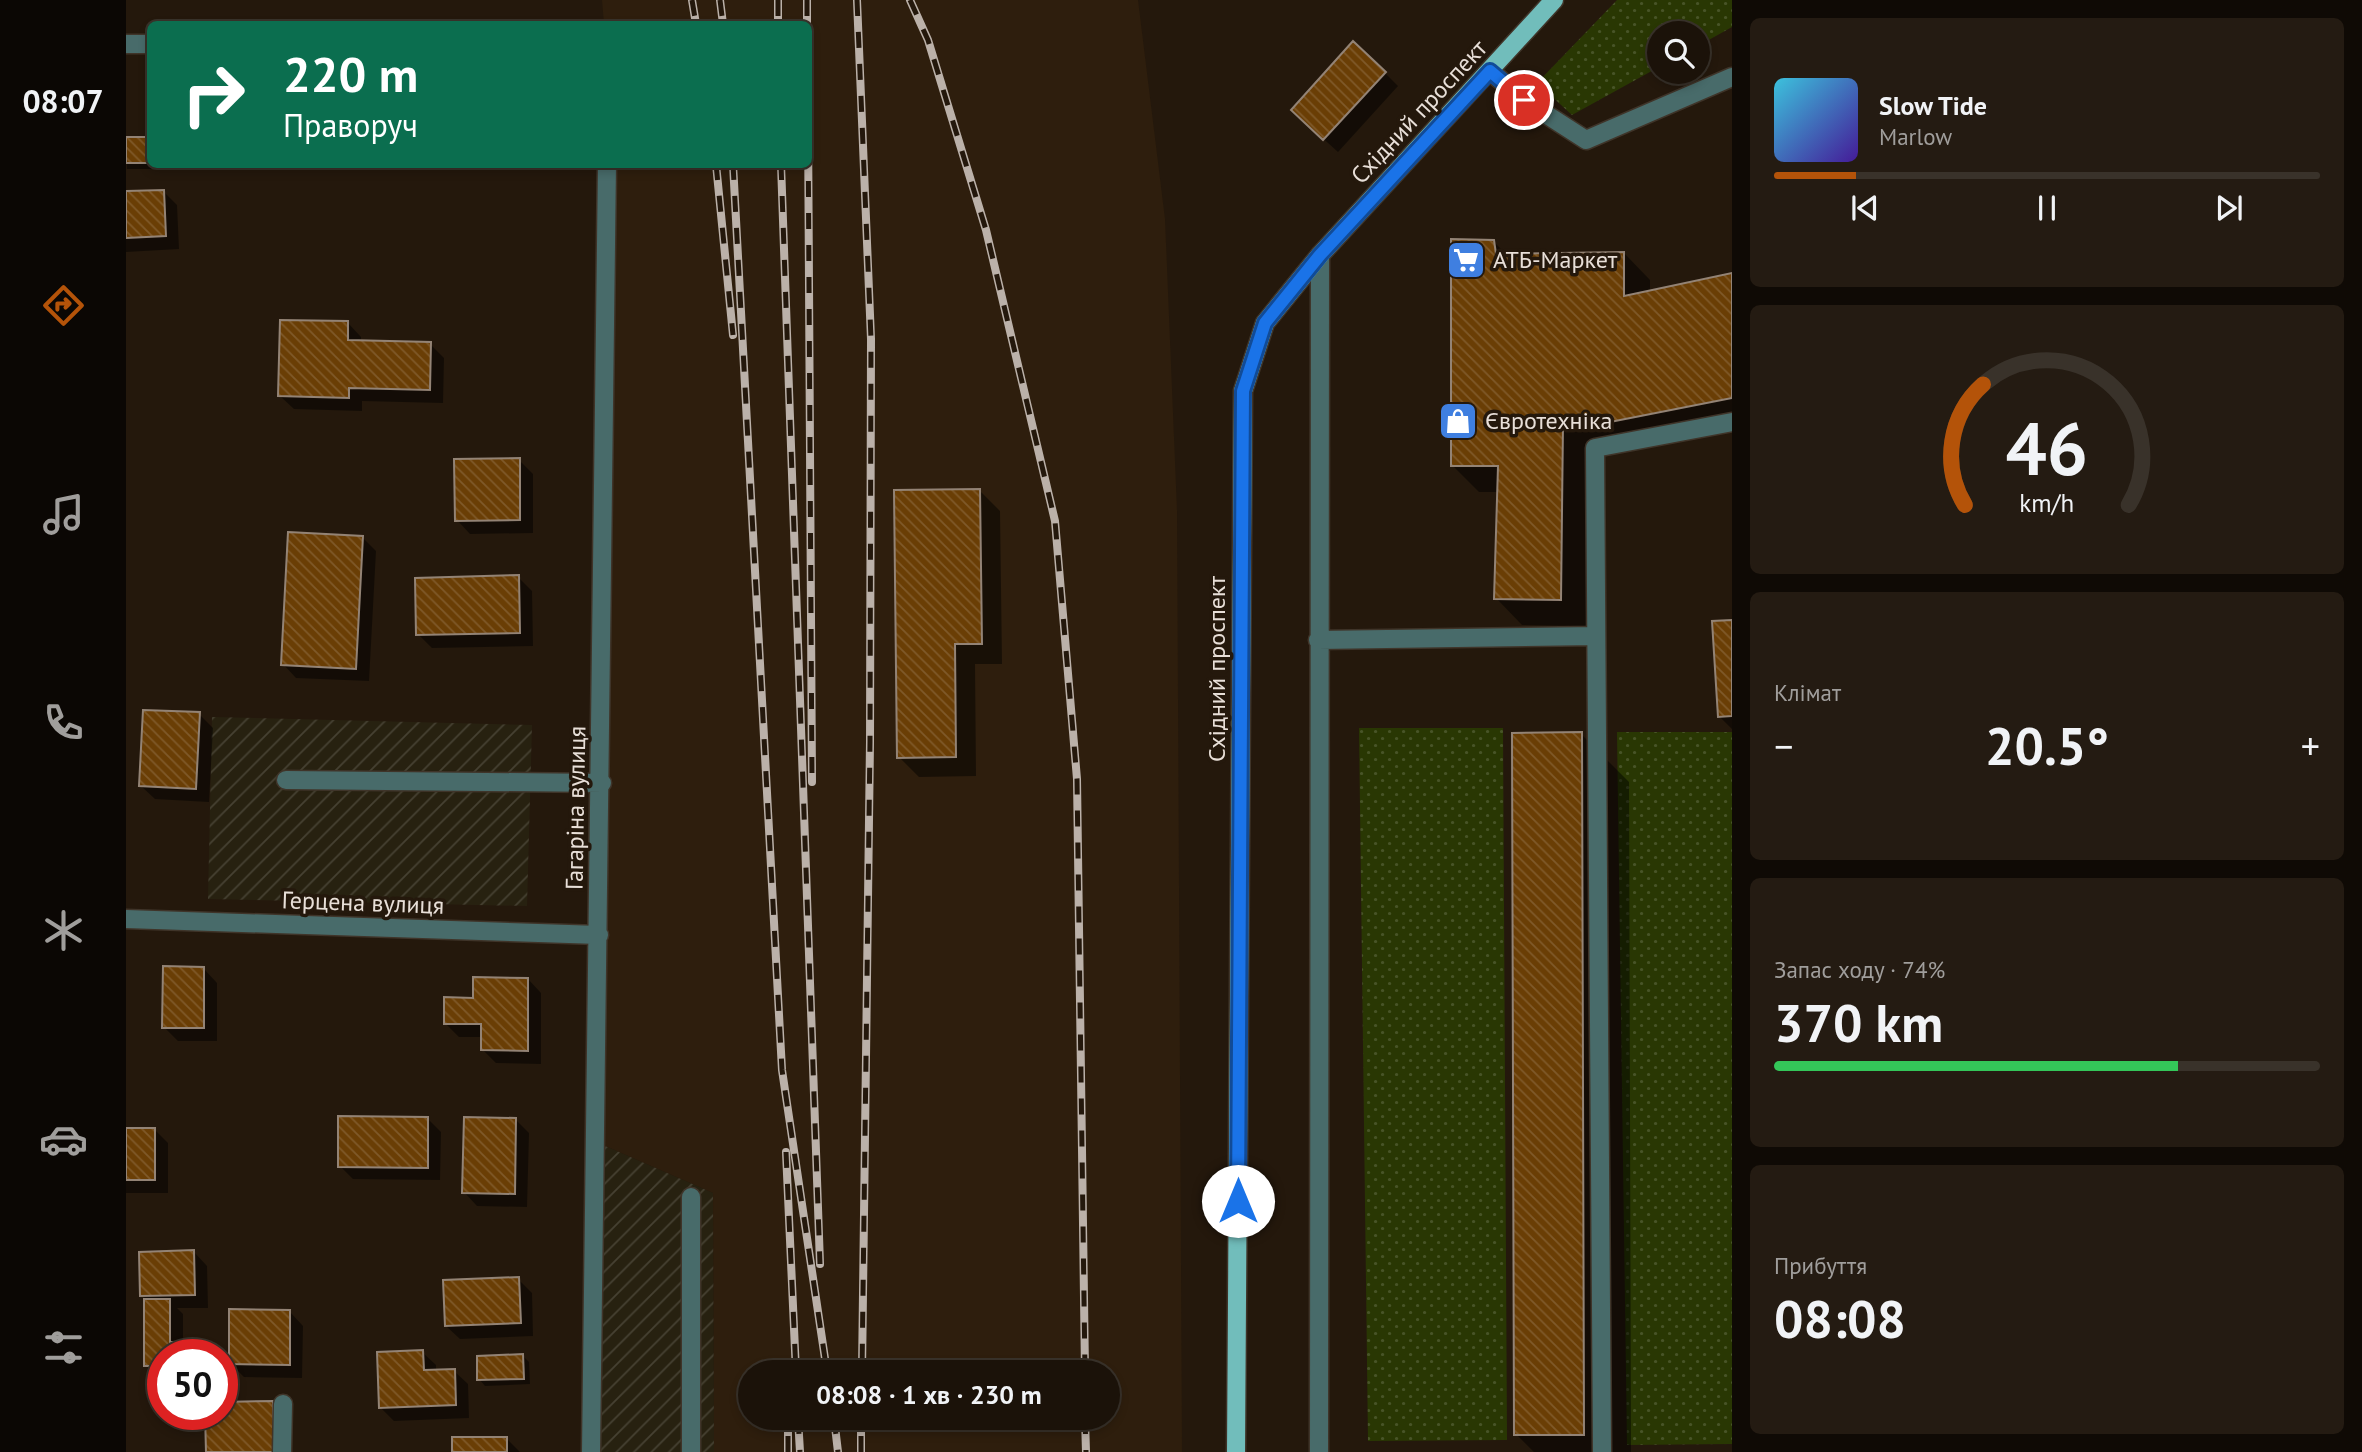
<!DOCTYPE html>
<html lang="uk">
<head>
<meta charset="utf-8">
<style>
	body { margin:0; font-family:"PT Sans",sans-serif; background:#241b12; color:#f1f3f6; height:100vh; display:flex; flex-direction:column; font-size:26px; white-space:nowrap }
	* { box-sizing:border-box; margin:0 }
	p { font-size:23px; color:#a09e9c }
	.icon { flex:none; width:38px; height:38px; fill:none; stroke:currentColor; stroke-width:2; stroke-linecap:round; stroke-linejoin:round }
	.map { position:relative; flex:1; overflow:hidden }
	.panel { display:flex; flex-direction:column; gap:18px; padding:18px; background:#0f0a05; width:630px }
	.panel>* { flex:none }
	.banner { position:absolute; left:21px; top:21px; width:665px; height:147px; border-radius:10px; box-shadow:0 4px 10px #0003,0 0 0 2px #39322a; background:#0b6e4f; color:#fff; overflow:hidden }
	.controls { position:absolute; left:1521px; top:21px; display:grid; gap:14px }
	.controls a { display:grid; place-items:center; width:63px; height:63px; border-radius:50%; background:#1b1209; box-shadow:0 4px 10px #0003,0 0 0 2px #39322a; font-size:35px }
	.speed { position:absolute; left:21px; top:1339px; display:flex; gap:14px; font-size:35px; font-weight:700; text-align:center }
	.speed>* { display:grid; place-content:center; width:91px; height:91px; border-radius:50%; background:#1b1209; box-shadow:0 4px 10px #0003,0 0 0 2px #39322a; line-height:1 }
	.speed .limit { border:10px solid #d22; background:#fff; color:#111 }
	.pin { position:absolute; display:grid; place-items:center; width:60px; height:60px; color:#fff; margin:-30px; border:4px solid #fff; border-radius:50%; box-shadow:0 2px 7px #0007 }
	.me { position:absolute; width:77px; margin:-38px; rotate:0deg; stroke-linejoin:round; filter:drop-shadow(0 0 5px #0008) }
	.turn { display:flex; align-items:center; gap:24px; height:147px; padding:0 21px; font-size:32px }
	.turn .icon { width:91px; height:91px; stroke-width:2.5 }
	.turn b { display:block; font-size:49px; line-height:60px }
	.big { font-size:52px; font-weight:600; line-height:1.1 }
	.panel .widget { flex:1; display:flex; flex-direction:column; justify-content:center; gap:10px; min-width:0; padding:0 24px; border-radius:10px; background:#241b12 }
	.panel .dial { align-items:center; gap:0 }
	.dial svg { height:182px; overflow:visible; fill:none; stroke:#39322a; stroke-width:7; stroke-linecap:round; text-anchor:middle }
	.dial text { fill:#f1f3f6; stroke:none }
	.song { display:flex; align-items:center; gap:21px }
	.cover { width:84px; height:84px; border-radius:10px; background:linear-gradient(135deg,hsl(190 70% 55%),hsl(260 70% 35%)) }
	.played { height:7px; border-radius:4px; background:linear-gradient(90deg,#b45309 15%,#39322a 15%) }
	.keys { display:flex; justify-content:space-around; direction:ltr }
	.heat { display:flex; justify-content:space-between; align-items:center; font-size:38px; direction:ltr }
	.charge { height:10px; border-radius:5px; background:linear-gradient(90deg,#34c759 74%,#39322a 0) }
	.trip { position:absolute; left:612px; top:1360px; width:382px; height:70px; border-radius:35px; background:#1b1209; box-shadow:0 4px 10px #0003,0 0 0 2px #39322a; font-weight:600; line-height:70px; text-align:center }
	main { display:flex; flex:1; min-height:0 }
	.dock { display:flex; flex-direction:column; width:126px; justify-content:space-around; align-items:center; background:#0b0704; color:#a09e9c }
	.dock .icon { width:49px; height:49px }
	.dock .active { color:#b45309 }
	.dock b { font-size:32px; color:#f1f3f6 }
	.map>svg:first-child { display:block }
	.built { fill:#2e1e0d; fill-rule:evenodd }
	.industrial { fill:url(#industrial-furrows) }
	.park { fill:url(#park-dots) }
	.shadow { fill:#0007 }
	.building { fill:url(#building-back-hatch); stroke:#938375; stroke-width:2 }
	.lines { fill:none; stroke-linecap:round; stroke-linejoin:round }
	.minor-casing { stroke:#3f3429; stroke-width:21 }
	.major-casing { stroke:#3f3429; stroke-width:21 }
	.minor { stroke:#486b6a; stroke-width:18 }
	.major { stroke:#71bdbb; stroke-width:18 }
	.rail-casing { stroke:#bbb1a9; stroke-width:8 }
	.rail { stroke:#24180c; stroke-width:5; stroke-dasharray:16; stroke-linecap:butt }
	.route-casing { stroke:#114b97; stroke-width:18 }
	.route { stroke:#1a73e8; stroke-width:12 }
	.labels { text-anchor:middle; stroke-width:7; stroke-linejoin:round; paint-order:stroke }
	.street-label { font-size:24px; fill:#e8dfd8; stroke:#24180c }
	.poi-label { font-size:24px; fill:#e8dfd8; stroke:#24180c; text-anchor:start }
</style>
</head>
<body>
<main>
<nav class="dock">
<b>08:07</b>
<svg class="icon active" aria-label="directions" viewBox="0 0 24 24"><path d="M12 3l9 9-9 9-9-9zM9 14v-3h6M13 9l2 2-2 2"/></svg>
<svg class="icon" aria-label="music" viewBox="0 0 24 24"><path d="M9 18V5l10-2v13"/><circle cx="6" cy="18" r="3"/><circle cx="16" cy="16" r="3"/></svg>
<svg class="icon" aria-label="phone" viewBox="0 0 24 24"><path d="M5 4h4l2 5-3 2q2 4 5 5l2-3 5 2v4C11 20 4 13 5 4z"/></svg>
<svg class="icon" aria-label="climate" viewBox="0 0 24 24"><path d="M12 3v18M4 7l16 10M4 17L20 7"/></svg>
<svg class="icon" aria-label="car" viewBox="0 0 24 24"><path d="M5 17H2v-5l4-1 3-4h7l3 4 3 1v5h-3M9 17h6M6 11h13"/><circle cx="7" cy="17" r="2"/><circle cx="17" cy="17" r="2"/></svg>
<svg class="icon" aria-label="filters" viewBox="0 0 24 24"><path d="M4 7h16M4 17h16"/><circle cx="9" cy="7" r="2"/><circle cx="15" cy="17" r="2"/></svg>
</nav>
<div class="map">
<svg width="1606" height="1452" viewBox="0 0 1606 1452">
	<defs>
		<pattern id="industrial-furrows" width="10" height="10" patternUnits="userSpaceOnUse" patternTransform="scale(1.75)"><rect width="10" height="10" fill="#272110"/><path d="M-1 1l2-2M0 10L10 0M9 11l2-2" fill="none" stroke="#464132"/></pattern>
		<pattern id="park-dots" width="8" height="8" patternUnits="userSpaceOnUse" patternTransform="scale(1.75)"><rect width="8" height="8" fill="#293703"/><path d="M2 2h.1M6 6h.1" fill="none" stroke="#485427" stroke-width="1.8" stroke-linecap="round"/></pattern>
		<pattern id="building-back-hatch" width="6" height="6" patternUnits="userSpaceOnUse" patternTransform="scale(1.75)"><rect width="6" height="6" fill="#6a3e05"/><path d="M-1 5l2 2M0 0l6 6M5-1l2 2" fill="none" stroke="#7f5929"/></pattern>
	</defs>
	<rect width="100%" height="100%" fill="#24180c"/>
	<path class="built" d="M476,0h536l27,219 12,291 5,942h-468l-1,-259 -117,-51 13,-977 199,-1v-140h-204zM625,1372h357v46h-357z"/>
	<path class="industrial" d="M86,717l320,8 -5,181 -319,-7z
		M470,1142l117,51 1,259h-123z"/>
	<path class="park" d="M1491,0h115v27l-34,19v-13h-39v34l-87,48 -35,-32z
		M1233,728h144l4,712 -139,1z
		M1491,732h115v712l-105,1z"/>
	<path class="shadow" d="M1259,73l13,13 -60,66 -32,-29z
		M0,138l24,1v25h24v5h-47z
		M37,191l14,14 2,44 -53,3v-59z
		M1368,242l13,13 117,-2 26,27v12l82,-17v155l-143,20 -2,176 -65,-1 -26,-27 3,-106h-20l-26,-26z
		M222,323l13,14v5l69,2 14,14 -1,45 -81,-2v10l-68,-2 -14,-13z
		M393,460l14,14v59l-63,1 -13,-14z
		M854,491l20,20 2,153h-27l1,112 -57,1 -20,-20z
		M236,537l14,14 -7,130 -73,-3 -13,-14z
		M392,577l14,14 1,55 -101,2 -14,-14z
		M1606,622v107l-13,-13 -6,-93z
		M73,714l14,14 -4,74 -54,-3 -14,-13z
		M1455,734l48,48 2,670h-97l-18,-18z
		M78,969l13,14v58h-39l-14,-14z
		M402,979l13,14v71l-45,-1 -13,-13v-13h-24l-14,-14 30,-23z
		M302,1119l13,13 -1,48 -87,-1 -13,-13z
		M389,1119l14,14 -2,74 -50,-1 -13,-14z
		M0,1129h28l14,14v50h-42z
		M68,1252l13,14 1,42h-31l6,6v30h27l11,10h-58v24h-4l-13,-13v-66l-5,-4z
		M392,1279l14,14 1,43 -73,3 -14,-13z
		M164,1312l13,14 -1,52 -58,-1 -14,-14z
		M296,1352l14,13v6h18l14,13 1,34 -75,3 -13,-13z
		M96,1356l2,1v22h-2z
		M397,1356l6,6 1,22 -45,2 -6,-7z
		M380,1438l14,14h-66z"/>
	<path class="building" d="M1227,41l33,31 -63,68 -32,-30z
		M0,137h24v26h-24z
		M38,190l2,46 -40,2v-47z
		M1325,239l43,1 2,14 128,-2v44l108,-23v125l-127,25 -42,1 -2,176 -67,-1 4,-133h-47z
		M154,320l68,1v19l83,2 -1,48 -81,-2v10l-71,-2z
		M394,458v62l-65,1 -1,-62z
		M854,489l2,155h-27l1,113 -59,1 -3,-268z
		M162,532l75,4 -7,133 -75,-4z
		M393,575l1,58 -104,2 -1,-57z
		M1606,620v96l-14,1 -6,-96z
		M17,710l57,2 -4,77 -57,-3z
		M1456,732l2,703h-70l-2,-702z
		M37,966l41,1v61h-42z
		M347,977l55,1v73l-47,-1v-26h-37v-27l29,1z
		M212,1116l90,1v51l-90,-1z
		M338,1117l52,1 -1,76 -53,-1z
		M0,1128h29v52h-29z
		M68,1250l1,45 -55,1 -1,-44z
		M393,1277l2,46 -76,3 -2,-46z
		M18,1299h26v43h41v12h-48v12h-19z
		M103,1309l61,1v55l-61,-1z
		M297,1350l1,20 31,-1 1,36 -77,3 -2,-56z
		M397,1354l1,25 -47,1v-24z
		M147,1401l1,51h-68l-1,-38h17v-12z
		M326,1437h55v15h-55z"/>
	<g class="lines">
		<defs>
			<path id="minor" d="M0,44h24
				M1364,71l34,29 62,40 146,-63
				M1192,640l278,-4
				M160,780l316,3
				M0,919l473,16
				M156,1452l1,-48
				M465,1452l16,-1288
				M565,1452v-255
				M1193,1452l1,-1197
				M1476,1452l-7,-1004 137,-26"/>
			<path id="major" d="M1110,1452l7,-1061 22,-68 55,-68 234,-255"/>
		</defs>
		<use href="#minor" class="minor-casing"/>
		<use href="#major" class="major-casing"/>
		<use href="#minor" class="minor"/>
		<use href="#major" class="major"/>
		<defs>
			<path id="rail" d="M566,0l4,24
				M594,0l3,24
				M652,0v24
				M681,0v24
				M731,0l14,339 -1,403 -8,630
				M784,0l18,40 58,190 69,291 22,258 8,593
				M682,117l4,665
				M590,164l17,171
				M607,164l49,906 45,302
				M655,164l39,1100
				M660,1152l10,220
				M672,1418l2,34
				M708,1418l4,34
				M959,1418l1,34
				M662,1452v-34
				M735,1452v-34"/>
		</defs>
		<use href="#rail" class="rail-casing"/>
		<use href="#rail" class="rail"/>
	</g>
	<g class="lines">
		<defs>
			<path id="route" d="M1112,1201l5,-810 22,-68 55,-68 170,-184 34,29"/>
		</defs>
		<use href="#route" class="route-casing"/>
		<use href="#route" class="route"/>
	</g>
	<defs>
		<symbol id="supermarket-square" viewBox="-11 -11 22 22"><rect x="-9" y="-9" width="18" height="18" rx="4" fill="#3f7fe0" stroke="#24180c"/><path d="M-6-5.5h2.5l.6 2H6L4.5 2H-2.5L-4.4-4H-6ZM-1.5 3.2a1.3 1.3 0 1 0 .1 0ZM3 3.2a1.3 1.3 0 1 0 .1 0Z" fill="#fff"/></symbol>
		<symbol id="shop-square" viewBox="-11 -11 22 22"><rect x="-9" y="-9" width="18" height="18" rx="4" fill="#3f7fe0" stroke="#24180c"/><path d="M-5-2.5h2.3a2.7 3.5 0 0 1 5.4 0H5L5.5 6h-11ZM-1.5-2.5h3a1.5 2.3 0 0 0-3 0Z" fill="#fff"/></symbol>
	</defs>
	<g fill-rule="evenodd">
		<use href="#supermarket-square" x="1318" y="238" width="44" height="44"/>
		<use href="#shop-square" x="1310" y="399" width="44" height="44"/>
	</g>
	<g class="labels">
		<g class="street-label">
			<text transform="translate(1293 112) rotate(-47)" y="8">Східний проспект</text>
			<text transform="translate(1091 669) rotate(-90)" y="8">Східний проспект</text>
			<text transform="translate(450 808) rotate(-89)" y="8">Гагаріна вулиця</text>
			<text transform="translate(237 903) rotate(2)" y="8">Герцена вулиця</text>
		</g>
		<g class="poi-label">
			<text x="1367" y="268">АТБ-Маркет</text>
			<text x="1359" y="429">Євротехніка</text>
		</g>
	</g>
</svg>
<div class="controls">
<a><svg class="icon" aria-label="search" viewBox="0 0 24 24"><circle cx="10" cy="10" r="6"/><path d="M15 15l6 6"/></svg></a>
</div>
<div class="speed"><div class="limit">50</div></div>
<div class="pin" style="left:1398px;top:100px;background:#d93025"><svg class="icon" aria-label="arrive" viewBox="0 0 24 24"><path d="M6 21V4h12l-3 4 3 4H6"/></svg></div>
<svg class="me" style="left:1112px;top:1201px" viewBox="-20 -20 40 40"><circle r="19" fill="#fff"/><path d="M0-13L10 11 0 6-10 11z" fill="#1a73e8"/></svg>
<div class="trip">08:08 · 1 хв · 230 m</div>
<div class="banner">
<div class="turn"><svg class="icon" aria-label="right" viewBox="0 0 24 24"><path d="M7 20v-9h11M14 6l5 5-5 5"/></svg><div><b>220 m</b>Праворуч</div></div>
</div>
</div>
<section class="panel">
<div class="widget">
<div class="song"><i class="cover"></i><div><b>Slow Tide</b><p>Marlow</p></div></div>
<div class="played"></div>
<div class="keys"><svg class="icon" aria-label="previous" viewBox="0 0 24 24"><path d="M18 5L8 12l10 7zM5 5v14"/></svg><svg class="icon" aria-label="pause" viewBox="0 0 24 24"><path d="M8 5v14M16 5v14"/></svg><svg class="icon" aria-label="next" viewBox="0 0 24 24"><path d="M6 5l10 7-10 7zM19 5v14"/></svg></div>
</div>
<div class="widget dial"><svg viewBox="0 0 100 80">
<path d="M14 69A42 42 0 1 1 86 69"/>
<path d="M14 69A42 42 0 0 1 22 16" stroke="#b45309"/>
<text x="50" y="56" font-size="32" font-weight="700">46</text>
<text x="50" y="72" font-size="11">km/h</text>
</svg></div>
<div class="widget"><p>Клімат</p>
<div class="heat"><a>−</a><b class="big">20.5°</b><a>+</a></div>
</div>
<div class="widget"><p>Запас ходу · 74%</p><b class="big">370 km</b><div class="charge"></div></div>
<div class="widget"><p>Прибуття</p><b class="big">08:08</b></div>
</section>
</main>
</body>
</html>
